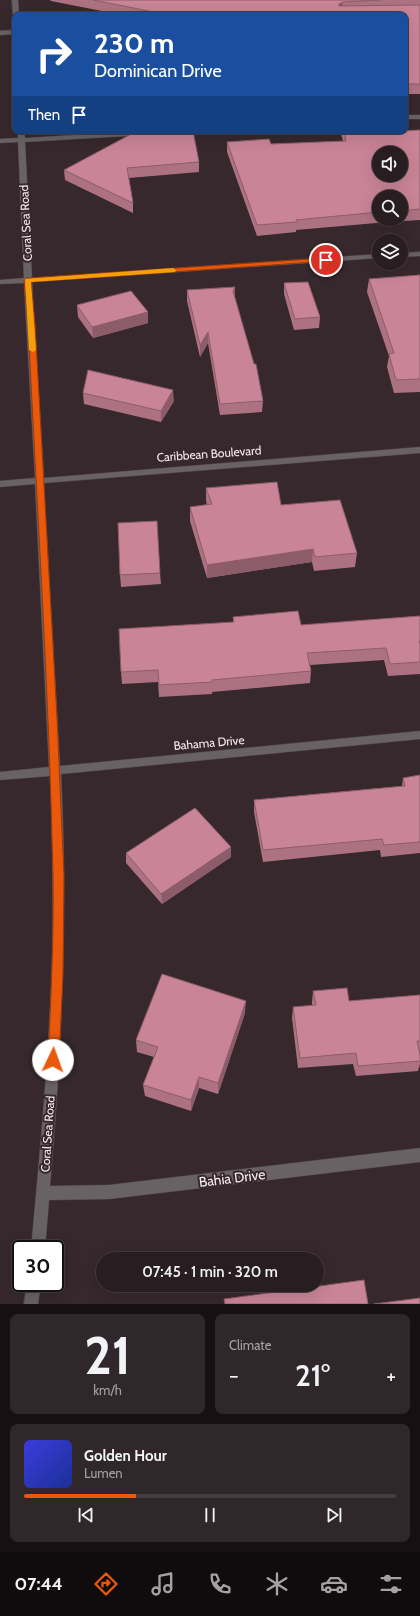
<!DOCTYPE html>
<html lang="en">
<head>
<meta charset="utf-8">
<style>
	body { margin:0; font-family:Cabin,sans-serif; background:#30272a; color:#f1f3f6; height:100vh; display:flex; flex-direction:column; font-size:15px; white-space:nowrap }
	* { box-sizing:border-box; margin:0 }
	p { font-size:13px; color:#a5a2a5 }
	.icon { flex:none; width:22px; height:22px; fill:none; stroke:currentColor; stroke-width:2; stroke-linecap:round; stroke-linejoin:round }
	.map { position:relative; height:1304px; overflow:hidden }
	.side { display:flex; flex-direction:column; gap:10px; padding:10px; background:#161012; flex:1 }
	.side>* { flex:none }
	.hud { position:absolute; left:12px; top:12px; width:396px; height:122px; border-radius:8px; box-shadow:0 4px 16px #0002,0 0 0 1px #443c3f; background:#1a4fa0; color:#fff; overflow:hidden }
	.buttons { position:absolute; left:372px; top:146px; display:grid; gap:8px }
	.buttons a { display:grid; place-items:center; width:36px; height:36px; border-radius:50%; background:#281e21; box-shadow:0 4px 16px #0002,0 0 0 1px #443c3f; font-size:20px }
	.speed { position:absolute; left:12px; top:1240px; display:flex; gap:8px; font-size:20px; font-weight:700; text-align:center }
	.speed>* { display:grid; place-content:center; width:52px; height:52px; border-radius:50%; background:#281e21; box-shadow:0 4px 16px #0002,0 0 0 1px #443c3f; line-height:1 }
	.speed .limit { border:2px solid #111; border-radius:6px; background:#fff; color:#111 }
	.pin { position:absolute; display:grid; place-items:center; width:34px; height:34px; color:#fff; margin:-17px; border:2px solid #fff; border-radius:50%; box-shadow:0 1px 4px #0007 }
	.me { position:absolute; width:44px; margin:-22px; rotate:3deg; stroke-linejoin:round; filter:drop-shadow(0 0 3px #0008) }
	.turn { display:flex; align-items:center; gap:14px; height:84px; padding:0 16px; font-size:18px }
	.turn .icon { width:52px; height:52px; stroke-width:2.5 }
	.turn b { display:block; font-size:28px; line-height:34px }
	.then { display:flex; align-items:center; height:38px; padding:0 16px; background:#0003; gap:8px; font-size:15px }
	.big { font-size:30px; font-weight:600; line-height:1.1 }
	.side .tile { flex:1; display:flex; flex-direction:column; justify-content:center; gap:6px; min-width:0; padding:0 14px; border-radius:8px; background:#30272a }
	.side .dial { align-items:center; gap:0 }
	.dial b { font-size:52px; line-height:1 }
	.song { display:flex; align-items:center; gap:12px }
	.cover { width:48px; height:48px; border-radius:6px; background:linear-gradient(135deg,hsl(240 70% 55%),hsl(230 70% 35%)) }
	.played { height:4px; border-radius:2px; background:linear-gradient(90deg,#ea580c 30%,#443c3f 30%) }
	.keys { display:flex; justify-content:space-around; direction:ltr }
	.heat { display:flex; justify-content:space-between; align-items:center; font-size:22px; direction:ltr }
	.side .tiles { flex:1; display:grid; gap:10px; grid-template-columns:1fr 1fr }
	.tile:last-child { grid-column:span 2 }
	.trip { position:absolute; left:96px; top:1252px; width:228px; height:40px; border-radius:20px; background:#281e21; box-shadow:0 4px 16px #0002,0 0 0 1px #443c3f; font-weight:600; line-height:40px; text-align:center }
	.menu { display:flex; height:64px; justify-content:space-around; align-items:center; background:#100c0d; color:#a5a2a5 }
	.menu .icon { width:28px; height:28px }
	.menu .current { color:#ea580c }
	.menu b { font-size:18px; color:#f1f3f6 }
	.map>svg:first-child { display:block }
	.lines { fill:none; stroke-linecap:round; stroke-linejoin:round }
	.minor-casing { stroke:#514347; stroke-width:1 }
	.minor { fill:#696264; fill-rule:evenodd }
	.wall { fill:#ad7282; fill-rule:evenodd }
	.shaded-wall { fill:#8d5c6a }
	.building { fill:#c98497; stroke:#8d5c6a; fill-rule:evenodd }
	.route { fill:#ea580c; stroke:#983908 }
	.slow { fill:#f59e0b }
	.labels { text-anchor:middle; stroke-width:4; stroke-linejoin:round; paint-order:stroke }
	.street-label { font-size:12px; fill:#f4ebed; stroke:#36282c }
	.near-street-label { font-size:14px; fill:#f4ebed; stroke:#36282c }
</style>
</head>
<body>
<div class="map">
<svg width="420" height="1304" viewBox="0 0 420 1304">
	<rect width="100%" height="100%" fill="#36282c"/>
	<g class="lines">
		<defs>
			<path id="minor" d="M12,0h6l1,15h-4v1l-2,-1z
				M15,30v4l-15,1v-4z
				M405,115h15v4h-15z
				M18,131h6l1,7 119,-7 3,2 -3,2 -119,7 7,136 347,-24v4l-347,24 12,196 376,-31v6l-376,30 16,283 360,-35v8l-359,35c7,140 1,273 -11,412l59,-1 311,-37v14l-311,37 -60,1 -4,49h-14c9,-96 18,-193 21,-289 2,-62 0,-123 -2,-184l-50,4v-8l49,-5 -14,-283 -35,3v-6l35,-3 -11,-195 -24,1v-4l24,-2 -6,-136 -18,1v-4l18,-1z
				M420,252v4l-19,1v-4z
				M27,1283h14l-3,21h-14z"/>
		</defs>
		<use href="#minor" class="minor-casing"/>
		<use href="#minor" class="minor"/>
	</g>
	<path class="wall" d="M50,0h370v94h-15v-79h-283l-71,-14z
		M420,130v90l-32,2 -92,8v2l-39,4 -30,-84v-10l44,2 72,-3 -3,-10h62zM379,197h22v22h-22z
		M199,162v10l-70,6 4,25v10l-68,-33 -1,-10z
		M420,275v117l-26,1 -7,-26 2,-11 -22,-64 2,-13z
		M284,283l36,34 -1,11 -25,2 -10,-36z
		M187,290l48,8 28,103 -1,11 -42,3 -12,-72 -8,14 -13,-56z
		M77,305l71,18 -55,15 -15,-21z
		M83,393l91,8 -13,21 -77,-18z
		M206,488l75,17 76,48 -2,14 -41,4 -2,-9 -105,16 -17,-57v-14l17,-2 -1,-4z
		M160,573l1,11 -40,3 -1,-12z
		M420,616v58l-32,2 -4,-16 -74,5 1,6 -1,12 -98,9v2l-53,3 -1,-15 -36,2 -1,-12 112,-50v-5l68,8z
		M420,775v78l-39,4 -1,-7 -117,12 -9,-50v-12l148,-14 1,-8z
		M231,847v10l-69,47 -36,-41v-10z
		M313,991l36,10 71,-6v56h-1l1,4v9l-2,7 -62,5 -3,-12 -55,4 -6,-50 1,-11 19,-1v-4z
		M245,1013l-27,81 -19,-6 -8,23 -46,-15 -2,-11 11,-28 -17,-5 -1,-12z"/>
	<path class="shaded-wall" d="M343,2l-1,10 -4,2 1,-10z
		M235,287v11l-2,-7z
		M148,312v11l-55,15 -1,-11z
		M208,332v11l-8,14v-12z
		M173,390l1,11 -13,21v-11z
		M313,549l-1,13 -105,16v-13z
		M231,847v10l-69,47 -1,-10z
		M246,1001l-1,12 -27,81v-11z
		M199,1077v11l-8,23v-11z"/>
	<path class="building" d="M93,0h288l-38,2 -4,2v2l81,-1v79h-15v-69h-237h1z
		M420,130v79l-19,2v-14h-22v15l-83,8 1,2 -40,3 -30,-83 42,-3 2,5 75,-3 -2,-10h58zM379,153h22v22h-22z
		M137,131h56l6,31 -72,6 6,35 -69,-33z
		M420,275v104l-24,1 -7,-26 5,-1 -25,-74z
		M308,282l12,35 -25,2 -11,-36z
		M235,287l-2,4 21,73h2l7,37 -43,3 -12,-72 -8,13 -13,-55z
		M131,291l17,21 -56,15 -15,-22z
		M88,370l85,20 -12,21 -78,-18z
		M277,482l4,23 59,-5 17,53 -42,4 -2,-8 -106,16 -17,-58 22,-3 -6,-16z
		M157,521l3,52 -40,2 -2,-52z
		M298,611l3,14 119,-9v25h-1l1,3v18l-30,2 -4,-16 -79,5 4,18 -99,9v2l-53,3 -1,-15 -37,2 -2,-43 115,-7 -1,-5z
		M420,775v67l-36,3 -2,-6 -119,11 -9,-50 151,-14 -2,-8z
		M195,808l36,39 -70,47 -35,-41z
		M162,974l84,27 -28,82 -19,-6 -8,23 -48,-15 15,-38 -22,-7z
		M347,988l2,13 71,-6v46h-3l3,14v6l-62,5 -2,-13 -56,5 -7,-51 23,-2 -3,-14z
		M364,1280l4,24h-143l-1,-5z
		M420,1298v6h-46z"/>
	<path class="route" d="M326,258l3,2 -1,1 -297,21 4,42 22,394 7,158 -1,98 -4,86 -1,4 -5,2 -4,-2 -1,-4c3,-62 6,-123 5,-185 -4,-184 -16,-367 -25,-551l-4,-44 4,-2z"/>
	<path class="slow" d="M173,268l3,2 -1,2 -144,10 5,68 -3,2 -4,-2 -4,-71z"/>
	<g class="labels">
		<g class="street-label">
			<text transform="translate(26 223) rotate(-93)" y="4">Coral Sea Road</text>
			<text transform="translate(209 454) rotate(-4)" y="4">Caribbean Boulevard</text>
			<text transform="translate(209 743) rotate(-5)" y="4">Bahama Drive</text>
			<text transform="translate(48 1134) rotate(-86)" y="4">Coral Sea Road</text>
		</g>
		<g class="near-street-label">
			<text transform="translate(232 1178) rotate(-7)" y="5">Bahia Drive</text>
		</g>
	</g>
</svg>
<div class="buttons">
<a><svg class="icon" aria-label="sound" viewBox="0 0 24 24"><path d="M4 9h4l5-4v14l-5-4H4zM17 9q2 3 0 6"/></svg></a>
<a><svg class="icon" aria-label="search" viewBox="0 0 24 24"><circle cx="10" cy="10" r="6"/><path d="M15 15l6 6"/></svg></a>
<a><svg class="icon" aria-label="layers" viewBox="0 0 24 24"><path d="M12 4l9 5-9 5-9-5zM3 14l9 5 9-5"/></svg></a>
</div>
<div class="speed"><div class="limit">30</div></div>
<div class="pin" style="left:326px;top:260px;background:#d93025"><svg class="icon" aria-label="arrive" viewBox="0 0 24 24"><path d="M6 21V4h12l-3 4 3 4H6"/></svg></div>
<svg class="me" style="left:53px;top:1060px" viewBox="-20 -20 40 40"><circle r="19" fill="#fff"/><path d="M0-13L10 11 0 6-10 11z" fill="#ea580c"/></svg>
<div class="trip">07:45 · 1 min · 320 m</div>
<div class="hud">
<div class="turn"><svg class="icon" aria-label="right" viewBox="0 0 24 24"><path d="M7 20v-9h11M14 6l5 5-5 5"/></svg><div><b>230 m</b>Dominican Drive</div></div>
<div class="then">Then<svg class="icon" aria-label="arrive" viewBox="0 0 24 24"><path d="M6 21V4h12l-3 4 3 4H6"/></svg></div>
</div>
</div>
<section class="side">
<div class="tiles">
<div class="tile dial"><b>21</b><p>km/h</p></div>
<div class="tile"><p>Climate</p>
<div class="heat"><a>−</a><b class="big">21°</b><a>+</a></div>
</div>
<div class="tile">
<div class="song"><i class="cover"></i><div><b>Golden Hour</b><p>Lumen</p></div></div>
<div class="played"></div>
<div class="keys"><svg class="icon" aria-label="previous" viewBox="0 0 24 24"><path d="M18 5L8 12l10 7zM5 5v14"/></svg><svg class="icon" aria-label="pause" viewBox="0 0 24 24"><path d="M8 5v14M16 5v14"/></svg><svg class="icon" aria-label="next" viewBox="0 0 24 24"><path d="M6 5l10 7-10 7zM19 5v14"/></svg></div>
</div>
</div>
</section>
<nav class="menu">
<b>07:44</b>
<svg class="icon current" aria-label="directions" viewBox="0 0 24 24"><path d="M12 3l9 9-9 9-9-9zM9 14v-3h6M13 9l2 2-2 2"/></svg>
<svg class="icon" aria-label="music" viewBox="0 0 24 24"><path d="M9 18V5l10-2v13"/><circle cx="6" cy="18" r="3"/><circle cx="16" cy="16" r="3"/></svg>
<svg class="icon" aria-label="phone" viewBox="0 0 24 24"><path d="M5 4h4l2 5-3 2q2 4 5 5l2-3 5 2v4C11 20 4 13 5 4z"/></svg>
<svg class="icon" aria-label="climate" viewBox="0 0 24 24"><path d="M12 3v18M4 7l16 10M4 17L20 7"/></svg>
<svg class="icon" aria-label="car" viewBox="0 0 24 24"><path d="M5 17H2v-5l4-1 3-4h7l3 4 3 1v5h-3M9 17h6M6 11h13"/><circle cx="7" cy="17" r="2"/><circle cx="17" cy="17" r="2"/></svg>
<svg class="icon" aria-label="filters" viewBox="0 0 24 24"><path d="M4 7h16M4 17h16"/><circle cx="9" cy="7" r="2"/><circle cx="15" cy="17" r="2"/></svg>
</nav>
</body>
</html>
